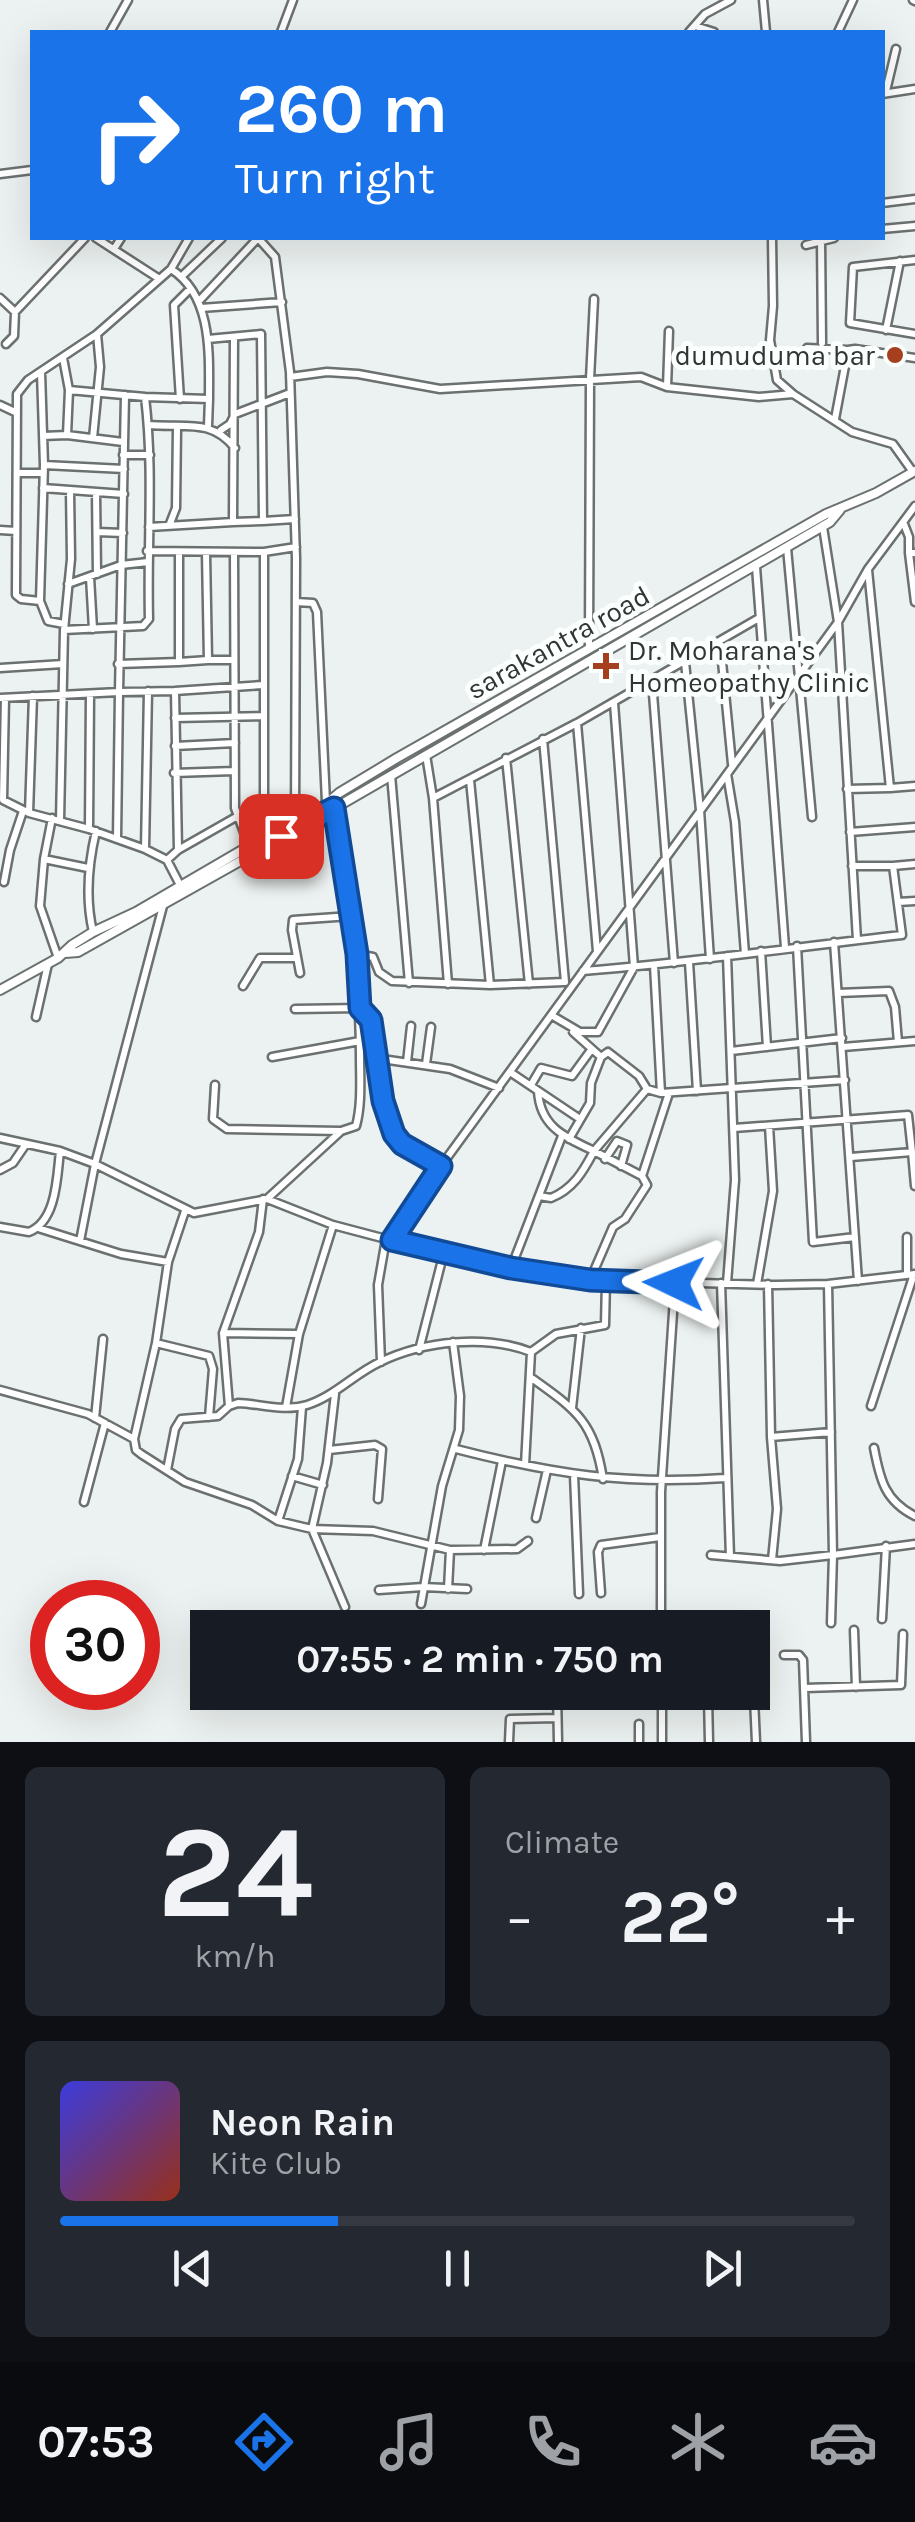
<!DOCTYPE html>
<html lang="en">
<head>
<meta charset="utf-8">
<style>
	body { margin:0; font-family:Karla,sans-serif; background:#242831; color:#f1f3f6; height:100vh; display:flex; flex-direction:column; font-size:38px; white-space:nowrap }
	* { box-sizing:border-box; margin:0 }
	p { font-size:32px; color:#9ea1a6 }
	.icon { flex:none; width:55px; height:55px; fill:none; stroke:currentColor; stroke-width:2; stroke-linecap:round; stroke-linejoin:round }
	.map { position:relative; height:1742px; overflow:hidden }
	.drawer { display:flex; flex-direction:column; gap:25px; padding:25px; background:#0d0f14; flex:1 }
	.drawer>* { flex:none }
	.top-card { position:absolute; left:30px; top:30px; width:855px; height:210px; border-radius:0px; box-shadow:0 10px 40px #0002; background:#1a73e8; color:#fff; overflow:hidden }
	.speed { position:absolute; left:30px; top:1580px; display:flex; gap:20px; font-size:50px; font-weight:700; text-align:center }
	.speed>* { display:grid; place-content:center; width:130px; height:130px; border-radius:50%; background:#171b24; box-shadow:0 10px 40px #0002; line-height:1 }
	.speed .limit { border:15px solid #d22; background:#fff; color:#111 }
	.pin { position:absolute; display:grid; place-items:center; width:85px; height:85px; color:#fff; margin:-42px; border-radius:20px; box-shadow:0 5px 15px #0006 }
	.me { position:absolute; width:110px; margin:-55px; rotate:272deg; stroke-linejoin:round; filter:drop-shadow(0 0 8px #0008) }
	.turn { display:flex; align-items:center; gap:35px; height:210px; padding:0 40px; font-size:45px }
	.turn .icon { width:130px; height:130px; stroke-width:2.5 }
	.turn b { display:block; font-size:70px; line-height:85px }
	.big { font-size:75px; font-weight:700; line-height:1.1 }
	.drawer .card { flex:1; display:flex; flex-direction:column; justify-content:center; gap:15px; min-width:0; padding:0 35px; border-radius:15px; background:#242831 }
	.drawer .dial { align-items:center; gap:0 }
	.dial b { font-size:130px; line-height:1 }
	.song { display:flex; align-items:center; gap:30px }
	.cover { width:120px; height:120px; border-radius:15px; background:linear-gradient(135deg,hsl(240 70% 55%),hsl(10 70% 35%)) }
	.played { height:10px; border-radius:5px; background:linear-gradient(90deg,#1a73e8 35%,#363941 35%) }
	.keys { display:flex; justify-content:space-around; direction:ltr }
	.heat { display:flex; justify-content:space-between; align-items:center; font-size:55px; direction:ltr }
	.drawer .tiles { flex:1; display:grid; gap:25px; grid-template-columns:1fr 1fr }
	.card:last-child { grid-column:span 2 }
	.trip { position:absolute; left:190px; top:1610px; width:580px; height:100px; border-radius:0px; background:#171b24; box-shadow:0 10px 40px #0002; font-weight:700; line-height:100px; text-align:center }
	.tabs { display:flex; height:160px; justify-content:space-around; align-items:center; background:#090b0e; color:#9ea1a6 }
	.tabs .icon { width:70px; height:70px }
	.tabs .current { color:#1a73e8 }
	.tabs b { font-size:45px; color:#f1f3f6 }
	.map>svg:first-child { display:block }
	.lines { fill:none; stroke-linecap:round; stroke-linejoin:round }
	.minor-casing { stroke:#6b7170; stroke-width:11 }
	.tertiary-casing { stroke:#6b7170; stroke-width:12 }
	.minor { stroke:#fff; stroke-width:6 }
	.tertiary { stroke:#fff; stroke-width:8 }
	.route-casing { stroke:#114b97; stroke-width:25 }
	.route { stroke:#1a73e8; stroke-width:18 }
	.poi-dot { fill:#a63f1e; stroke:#fbfffe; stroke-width:4 }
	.labels { text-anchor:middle; stroke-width:10; stroke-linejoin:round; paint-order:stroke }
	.poi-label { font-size:28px; fill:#333535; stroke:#fbfffe; text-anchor:end }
	.street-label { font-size:28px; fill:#333535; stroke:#fbfffe }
</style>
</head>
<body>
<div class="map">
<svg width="915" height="1742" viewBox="0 0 915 1742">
	<rect width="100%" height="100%" fill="#ecf2f1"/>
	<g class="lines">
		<defs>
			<path id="minor" d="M763,0l3,32
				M913,0l2,1
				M695,26l19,6
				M110,32l18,-32
				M281,32l12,-32
				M689,32l16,-18 26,-14
				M838,32l15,-32
				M886,91l10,-42
				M882,94l33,-5
				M0,174l32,-4
				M882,203l33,-4
				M882,229l33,-3
				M96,238l62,40
				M258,238l17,19 15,115 6,186 -1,269
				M772,238l1,68 -3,34 7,40 16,14 59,38 41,12 20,28
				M821,238l1,105
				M806,245l28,-7
				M114,249l7,-11
				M915,260l-62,7 -3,56 65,11
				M171,269l18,-31
				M181,277l41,-39
				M0,298l15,14
				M199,301l59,-63
				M201,308l81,-6
				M886,330l14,-69
				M234,337l-1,185 30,-1
				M208,339l53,-5 2,187 32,-2
				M6,344l8,-8 1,-24 70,-74
				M807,348l40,2
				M63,358l6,32 -2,45
				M41,372l3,93 -4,136 8,20 16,3
				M290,377l37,-5 31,2 82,15 201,-12 26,10 92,10 34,-3
				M667,387l2,-56
				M125,395l-6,297 56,-1 3,159
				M180,399l-6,-94 16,-16
				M0,405l15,7
				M835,419l13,-69 7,-1 60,9
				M149,425c36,3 62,-7 86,23
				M208,426l1,-27
				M221,430l9,-6 5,-10 55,-21
				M43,436l24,-1 56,7
				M93,438l7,-71 -3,-33
				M123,455h27
				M44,465l80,4
				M18,473h25
				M43,488l81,6
				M96,492l1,82
				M904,524l5,13v16h6
				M169,526l7,-18 1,-80
				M149,527l84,-5
				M823,527l15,95 19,318
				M0,530l16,1
				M97,532l26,1
				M787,548l25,269
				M147,551l117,1
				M234,552l1,256 14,38
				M179,553v109l29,-2
				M206,553l2,107h26
				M909,553l6,49
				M756,567l29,380
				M90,577l3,52
				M68,584l53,-19 27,-3
				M40,601l-19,-2 -5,-4 1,-201 11,-14 69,-46 74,-65c42,27 38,86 38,130l-64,-2
				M296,602l17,1 4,9 9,190
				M64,630l79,-4 6,-7c-2,-74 5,-148 -4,-222l-76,-7
				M720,641l12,123
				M589,648l1,-269 4,-80
				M685,662l15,148 10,149
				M118,664l61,-2
				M0,668l63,-4
				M652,681l22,282
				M175,691l88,-6
				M0,698l119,-6 -2,147
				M5,698l-2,102 26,13 60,16 56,20 22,11 13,25
				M175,718l87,-2
				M577,723l20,228
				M543,739l22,243
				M175,746l60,-3
				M426,755l7,43
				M506,758l23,226
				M174,773l60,-2
				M727,774l8,48 10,132
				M391,775l18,208
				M470,780l20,205
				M890,788l25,-2
				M847,789l43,-1 -22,-218
				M29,813l4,-117
				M52,818l-8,41 -4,47 18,52
				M60,821l4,-191 7,-71 -1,-69
				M89,829l1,-135
				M850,832l65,-5
				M270,840l-6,-13v-275l32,-5
				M145,849l3,-158
				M44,859l44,9
				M167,860l11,-10 58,-33
				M852,866h41
				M4,882l6,-32 13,-39
				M898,902l17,-1
				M93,932c-8,-34 -5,-67 3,-101
				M834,942l24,339
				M797,946l16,296 42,-5
				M761,951l6,96
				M357,954l16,3 6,15 13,9 98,4 74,-3
				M689,962l8,129
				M654,965l7,128 184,-13
				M583,971c107,-8 212,-24 319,-36l-9,-69 22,-2
				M300,973l-8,-43 1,-10 58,-4
				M448,984l-15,-186 144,-75 182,-105
				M243,986l17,-28h37
				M838,993l51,-2 6,16 3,35
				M295,1009l65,-1c28,25 9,101 40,134 10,11 27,17 41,24
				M551,1015l29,17h18l36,-65 -20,-264
				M36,1017l12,-53
				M573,1032l28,25 7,-5 31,24 8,13
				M843,1047l72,-6
				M731,1051l111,-13
				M272,1057l88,-16
				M375,1058l75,11 49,19
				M407,1062l4,-36
				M426,1064l5,-37
				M510,1072l70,47
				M215,1085l-2,34 14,10 114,2 15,-5c6,-22 4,-47 4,-70 0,-84 -13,-164 -26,-247
				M531,1085l10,-17 31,8 19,-26
				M538,1091c2,36 27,46 56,60l53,-62 14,4
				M734,1128l174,-13 4,37
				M0,1138l60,13 35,13 99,49 73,-14 66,26 53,14 125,29 79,12 186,5 52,-1 87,-10
				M569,1139l21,-36 1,-20 10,-26
				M851,1157l61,-5 3,34
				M605,1159l12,-18 10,4 -6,21
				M0,1170l13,-7 13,-19
				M539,1196l12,2c22,-9 32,-26 43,-47l48,25 27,-83
				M267,1199l73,-67
				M185,1211l-17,51 -12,81 -22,96 2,11 5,4 44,28 67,23 26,16 34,8 61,2 77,19 67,-1 11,-8
				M0,1227l29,5c28,-11 28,-56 31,-81
				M38,1228l83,26 47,8
				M392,1240l49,-74 397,-544 30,-53 47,-63
				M80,1241l15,-77 68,-258
				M511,1268l51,-132
				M907,1275v-38
				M590,1280l23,-53 12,-8 22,-34 -5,-9
				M721,1283l9,274
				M727,1283l8,-103 -8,-224
				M757,1284l16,-93 -4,-65
				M768,1284l3,153 6,72 -5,51
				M223,1333l76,1
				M156,1343l53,13 4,13 -4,48
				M419,1350l25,-98
				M531,1352l25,-18 49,-9 1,-45
				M381,1362l-3,-77 8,-46
				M533,1379c45,32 61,44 70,100
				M0,1390l88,24 46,25
				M335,1394l-8,69 -15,66 33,78
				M229,1406l-6,-73 36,-101 4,-33
				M871,1406l43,-132
				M286,1407l13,-73 34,-109
				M572,1408l9,-80
				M95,1418l8,-79
				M771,1437l60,-5
				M874,1448c6,32 11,53 41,68
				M456,1449c97,25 169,36 269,29
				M329,1450l46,-5 7,4 -4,50
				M167,1470l8,-41 6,-10 37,-3 11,-10 9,-3c23,1 46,9 69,2 28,-9 47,-31 73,-43 44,-21 105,-28 151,-10l-6,113
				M574,1475l5,119
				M292,1476l31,9
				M84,1502l21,-79
				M536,1518l11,-48
				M278,1521l20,-62 4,-52
				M484,1550l18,-89
				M711,1555l69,6 53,-6 -5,-271
				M448,1589l2,-39
				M379,1590l44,-3 44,2
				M601,1593l-3,-41 3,-7 59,-8
				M421,1604l21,-118 17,-56 1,-34 -7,-54
				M882,1619l4,-73
				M831,1623l2,-68 82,-11
				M661,1628v-136l14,-209
				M854,1630l2,57
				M752,1655l4,87
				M784,1655h15l4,5 3,82
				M805,1688l96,-3 2,-51
				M557,1692l1,50
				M708,1696l1,46
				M668,1697l58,-1
				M639,1724v18
				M509,1742l1,-23 47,-1
				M662,1742v-50"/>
			<path id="tertiary" d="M304,822l35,-29 58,-35 429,-244 50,-21 39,-22
				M65,953l13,-1 182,-102 4,-8
				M0,990l58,-32 14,-13 21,-13 43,-20 120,-70 25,-7 33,-15 516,-298 10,-12"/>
		</defs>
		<use href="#minor" class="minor-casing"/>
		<use href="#tertiary" class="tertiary-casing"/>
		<use href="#minor" class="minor"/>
		<use href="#tertiary" class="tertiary"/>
	</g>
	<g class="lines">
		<defs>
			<path id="route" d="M281,836l53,-28 23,146 3,54 11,12 12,81 11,33 8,10 39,22 -49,74 119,28 79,12 84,3"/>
		</defs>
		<use href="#route" class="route-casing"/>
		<use href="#route" class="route"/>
	</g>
	<g class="poi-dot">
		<circle cx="895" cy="355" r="10"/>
		<path d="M601 651h10v10h10v10h-10v10h-10v-10h-10v-10h10z"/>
	</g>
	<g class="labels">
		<g class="poi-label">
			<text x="875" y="365">dumuduma bar</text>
			<text x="628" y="660" text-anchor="start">Dr. Moharana's<tspan x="628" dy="32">Homeopathy Clinic</tspan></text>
		</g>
		<g class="street-label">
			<text transform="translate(558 642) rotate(-29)" y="10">sarakantra road</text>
		</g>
	</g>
</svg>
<div class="speed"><div class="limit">30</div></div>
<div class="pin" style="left:281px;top:836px;background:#d93025"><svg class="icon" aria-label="arrive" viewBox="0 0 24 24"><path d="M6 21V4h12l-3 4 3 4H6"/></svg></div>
<svg class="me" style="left:674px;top:1283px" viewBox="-20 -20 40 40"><path d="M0-17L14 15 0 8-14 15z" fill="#1a73e8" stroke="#fff" stroke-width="4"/></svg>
<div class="trip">07:55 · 2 min · 750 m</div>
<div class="top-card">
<div class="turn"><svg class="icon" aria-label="right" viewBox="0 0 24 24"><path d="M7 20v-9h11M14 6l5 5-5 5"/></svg><div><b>260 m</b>Turn right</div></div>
</div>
</div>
<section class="drawer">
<div class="tiles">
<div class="card dial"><b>24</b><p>km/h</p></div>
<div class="card"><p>Climate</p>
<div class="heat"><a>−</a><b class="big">22°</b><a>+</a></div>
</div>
<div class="card">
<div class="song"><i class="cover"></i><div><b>Neon Rain</b><p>Kite Club</p></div></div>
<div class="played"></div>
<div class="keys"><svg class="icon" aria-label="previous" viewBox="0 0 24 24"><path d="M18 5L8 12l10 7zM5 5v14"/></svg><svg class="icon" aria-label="pause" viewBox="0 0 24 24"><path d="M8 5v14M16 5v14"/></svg><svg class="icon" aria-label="next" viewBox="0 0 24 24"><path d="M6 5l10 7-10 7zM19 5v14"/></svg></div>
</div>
</div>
</section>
<nav class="tabs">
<b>07:53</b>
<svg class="icon current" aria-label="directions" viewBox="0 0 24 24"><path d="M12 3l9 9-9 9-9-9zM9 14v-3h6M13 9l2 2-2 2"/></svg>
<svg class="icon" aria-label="music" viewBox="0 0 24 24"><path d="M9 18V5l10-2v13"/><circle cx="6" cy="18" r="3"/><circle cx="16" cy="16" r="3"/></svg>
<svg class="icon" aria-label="phone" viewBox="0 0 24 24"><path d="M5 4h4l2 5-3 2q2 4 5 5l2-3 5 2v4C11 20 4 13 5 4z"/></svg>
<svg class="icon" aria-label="climate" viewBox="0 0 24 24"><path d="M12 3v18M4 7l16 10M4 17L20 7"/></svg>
<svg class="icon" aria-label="car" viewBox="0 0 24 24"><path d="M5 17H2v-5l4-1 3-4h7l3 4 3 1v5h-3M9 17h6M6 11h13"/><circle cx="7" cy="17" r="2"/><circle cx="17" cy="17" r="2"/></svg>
</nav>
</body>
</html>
